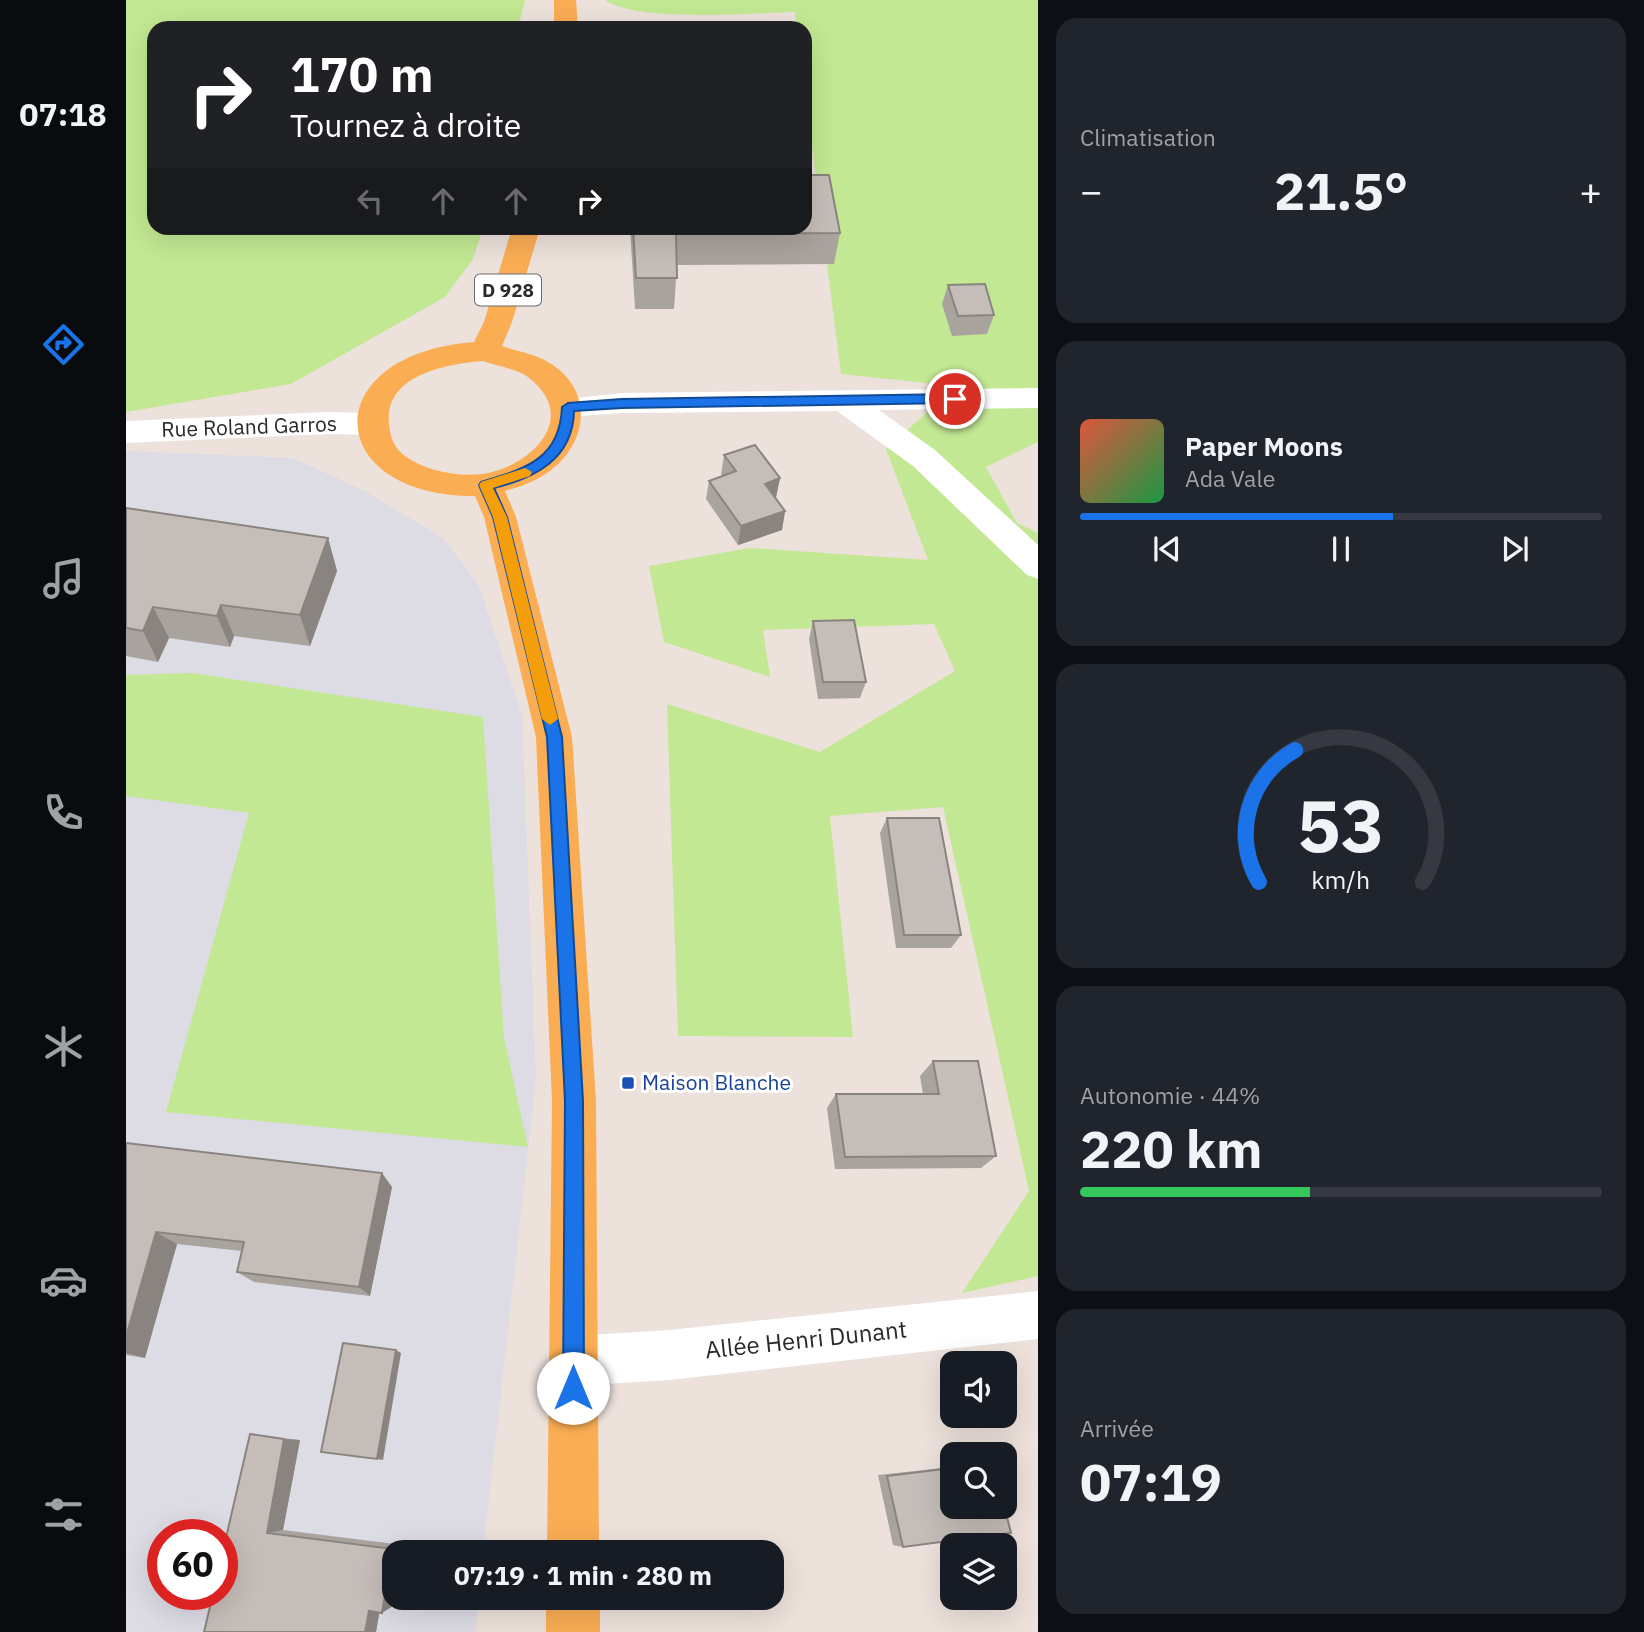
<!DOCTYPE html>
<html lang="fr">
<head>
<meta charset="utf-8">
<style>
	body { margin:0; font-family:"IBM Plex Sans",sans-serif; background:#20242c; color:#f1f3f6; height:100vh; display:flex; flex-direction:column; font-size:26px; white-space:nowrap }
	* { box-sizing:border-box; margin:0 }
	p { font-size:23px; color:#9ea1a6 }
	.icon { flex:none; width:38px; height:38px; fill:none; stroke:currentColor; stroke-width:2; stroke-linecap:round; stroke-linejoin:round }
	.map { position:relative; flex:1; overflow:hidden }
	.sheet { display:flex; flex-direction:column; gap:18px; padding:18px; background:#0d0f14; width:606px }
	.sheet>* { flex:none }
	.guide { position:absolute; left:21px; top:21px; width:665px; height:214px; border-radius:21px; box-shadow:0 7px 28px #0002; background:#202124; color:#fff; overflow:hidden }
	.controls { position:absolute; left:814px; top:1351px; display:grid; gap:14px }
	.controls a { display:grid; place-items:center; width:77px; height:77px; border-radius:14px; background:#171b24; box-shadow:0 7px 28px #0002; font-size:35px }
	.speed { position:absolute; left:21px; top:1519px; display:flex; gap:14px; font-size:35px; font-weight:700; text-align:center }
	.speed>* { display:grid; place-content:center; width:91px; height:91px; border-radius:50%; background:#171b24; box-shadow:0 7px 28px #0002; line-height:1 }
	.speed .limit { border:10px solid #d22; background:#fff; color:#111 }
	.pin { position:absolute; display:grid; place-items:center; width:60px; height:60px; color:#fff; margin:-30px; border:4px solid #fff; border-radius:50%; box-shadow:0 2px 7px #0007 }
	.me { position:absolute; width:77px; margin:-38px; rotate:0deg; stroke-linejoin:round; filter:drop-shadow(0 0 5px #0008) }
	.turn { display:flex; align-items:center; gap:24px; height:147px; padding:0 28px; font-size:32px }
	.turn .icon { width:91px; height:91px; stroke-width:2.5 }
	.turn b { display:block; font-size:49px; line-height:60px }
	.lanes { display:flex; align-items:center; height:66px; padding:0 28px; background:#0003; justify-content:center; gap:35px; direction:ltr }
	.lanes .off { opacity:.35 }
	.big { font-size:52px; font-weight:700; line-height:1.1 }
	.sheet .tile { flex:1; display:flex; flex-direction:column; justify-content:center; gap:10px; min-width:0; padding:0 24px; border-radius:21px; background:#20242c }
	.sheet .dial { align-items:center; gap:0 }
	.dial svg { height:182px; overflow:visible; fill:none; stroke:#363941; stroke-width:7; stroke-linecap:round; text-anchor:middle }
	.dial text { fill:#f1f3f6; stroke:none }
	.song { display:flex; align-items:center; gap:21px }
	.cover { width:84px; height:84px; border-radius:10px; background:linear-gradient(135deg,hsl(10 70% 55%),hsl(140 70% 35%)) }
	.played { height:7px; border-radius:4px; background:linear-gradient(90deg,#1a73e8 60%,#363941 60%) }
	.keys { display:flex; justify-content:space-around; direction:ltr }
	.heat { display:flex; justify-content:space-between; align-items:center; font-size:38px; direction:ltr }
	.charge { height:10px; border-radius:5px; background:linear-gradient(90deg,#34c759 44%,#363941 0) }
	.trip { position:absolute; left:256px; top:1540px; width:402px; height:70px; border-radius:21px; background:#171b24; box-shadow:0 7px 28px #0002; font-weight:700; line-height:70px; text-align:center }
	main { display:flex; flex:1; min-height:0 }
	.tab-bar { display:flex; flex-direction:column; width:126px; justify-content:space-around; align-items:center; background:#090b0e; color:#9ea1a6 }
	.tab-bar .icon { width:49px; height:49px }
	.tab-bar .current { color:#1a73e8 }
	.tab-bar b { font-size:32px; color:#f1f3f6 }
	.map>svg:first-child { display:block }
	.industrial { fill:#dddce5; fill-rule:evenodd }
	.green { fill:#c3e893 }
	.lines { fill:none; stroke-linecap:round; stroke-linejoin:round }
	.minor { fill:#fff; fill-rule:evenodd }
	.major { fill:#faad53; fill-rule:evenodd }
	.wall { fill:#a9a39d }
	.shaded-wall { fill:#8a8480 }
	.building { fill:#c5bdb7; stroke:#8a8480; stroke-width:2 }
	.route { fill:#1a73e8; stroke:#114b97; stroke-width:2 }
	.slow { fill:#f59e0b }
	.transit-dot { fill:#1a4fb4; stroke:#fff; stroke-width:2.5 }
	.labels { text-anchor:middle; stroke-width:6; stroke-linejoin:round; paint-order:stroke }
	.shield { fill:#fff; stroke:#6a6a6a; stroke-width:2 }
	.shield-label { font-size:19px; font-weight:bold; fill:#2a2a2a }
	.street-label { font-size:21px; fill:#2a2a2a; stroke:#fff }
	.transit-label { font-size:21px; fill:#164399; stroke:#fff; text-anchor:start }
	.near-street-label { font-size:24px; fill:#2a2a2a; stroke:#fff }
</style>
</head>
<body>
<main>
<nav class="tab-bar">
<b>07:18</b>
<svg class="icon current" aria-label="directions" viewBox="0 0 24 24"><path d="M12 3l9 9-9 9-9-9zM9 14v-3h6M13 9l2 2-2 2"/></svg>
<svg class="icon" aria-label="music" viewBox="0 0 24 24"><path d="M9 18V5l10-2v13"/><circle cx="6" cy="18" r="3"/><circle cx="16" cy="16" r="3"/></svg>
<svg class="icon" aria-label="phone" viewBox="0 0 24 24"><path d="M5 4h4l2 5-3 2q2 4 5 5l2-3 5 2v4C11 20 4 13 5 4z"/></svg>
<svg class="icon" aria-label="climate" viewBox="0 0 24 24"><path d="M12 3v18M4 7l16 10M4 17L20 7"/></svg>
<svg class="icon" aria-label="car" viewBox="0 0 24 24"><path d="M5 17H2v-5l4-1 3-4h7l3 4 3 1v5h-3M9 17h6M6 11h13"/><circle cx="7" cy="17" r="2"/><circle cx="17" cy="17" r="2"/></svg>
<svg class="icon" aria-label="filters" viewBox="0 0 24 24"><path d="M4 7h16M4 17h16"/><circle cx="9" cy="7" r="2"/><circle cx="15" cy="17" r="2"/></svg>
</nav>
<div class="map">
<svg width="913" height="1632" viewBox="0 0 913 1632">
	<rect width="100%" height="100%" fill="#ede1db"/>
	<path class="industrial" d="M0,451l167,7 72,33 79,48 34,45 44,131 14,364 -53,473h-89v46h84l-2,34h-350zM37,1535h59v59h-59z"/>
	<path class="green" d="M0,0h399l-7,28h-364v200h329l-10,31 -28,38 -154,87 -165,28z
		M479,0h433v395l-197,-21 -36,-282v-64h-8l-2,-16c-46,1 -155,11 -190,-12z
		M912,404v38l-52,25 31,56 21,10v743l-76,17 67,-102 -86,-384 -113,9 23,221 -175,-1 -11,-332 153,48 135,-81 -21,-47 -171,6 7,47 -106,-35 -15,-76 100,-18 179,12 -42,-111 48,-43z
		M66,673l291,44 21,321 24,109 -362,-35 83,-299 -123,-17v-121z"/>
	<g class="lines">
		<path class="minor" d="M913,388v20l-160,2 56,40 104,96v33l-12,-4 -114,-109 -76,-55 -215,2 -54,4 -11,-3 -4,-7 4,-7 65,-7z
			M200,412l46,1 11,3 4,8 -4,8 -11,3 -46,-1 -200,9v-22z
			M913,1291v48l-370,41 -96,6 -17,-8 -8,-17 8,-17 17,-8 96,-6z"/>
		<path class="major" d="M428,0h22l2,28h-24z
			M386,228h28l-28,94 -10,24c14,5 33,8 46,16 53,31 37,94 -13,118 -9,5 -20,8 -30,11l11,26 56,220 24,364 3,451h-52l5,-451 -16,-364 -52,-220 -9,-21c-154,0 -159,-142 -1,-154l10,-20zM357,361c14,5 34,8 45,16 51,39 7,86 -40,96 -25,5 -62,-1 -83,-17 -11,-8 -15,-19 -16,-32 -5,-49 57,-60 94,-63z
			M420,1598h54v34h-54z"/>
	</g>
	<path class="wall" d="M504,228h175l35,5 -6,31 -157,1 -3,44h-39z
		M822,285l46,30 -7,19 -35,2 -10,-32z
		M598,455l56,23 -4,19 -1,1 10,13 -3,19 -44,15 -32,-46 3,-18 14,-5 -2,-2z
		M0,508l202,30 9,33 -27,75 -76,-10 -4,11 -61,-9 -11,24 -32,-6z
		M687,621l53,61 -6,16 -42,1 -9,-60z
		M761,818l74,117 -10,13h-55l-16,-115z
		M807,1061l63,95 -15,12 -146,1 -8,-61 9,-14h87l-3,-18z
		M0,1143l266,44 -22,109 -116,-14 -17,-10 5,-21 -65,-7 -32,114 -19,-3z
		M124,1434l50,6 -17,90 120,15 -1,7h-8l1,46 -2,8 -14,7 -3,19h-172z
		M826,1467v40l-49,40 -10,-2 -15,-70z"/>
	<path class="shaded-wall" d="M654,478l-4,19 -14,5 3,-18z
		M659,511l-3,19 -44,15 3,-19z
		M202,538l9,33 -27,75 -10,-31z
		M95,605l13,31 -4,11 -13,-31z
		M27,607l16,31 -11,24 -15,-31z
		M256,1173l10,14 -22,109 -11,-9z
		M30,1232l21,12 -32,114 -19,-5v-16z
		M270,1350l5,3 -18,107 -6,-1z
		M158,1439l16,1 -17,90 -16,3z
		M277,1545l-1,7h-8l1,46 -2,8 -11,7 11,-64z
		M255,1603l-5,29h-11l4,-21z"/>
	<path class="building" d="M679,175h24l11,58 -164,1 1,44h-41l-3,-50h172z
		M859,284l9,31 -36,1 -10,-31z
		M629,445l25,33 -15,6 20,27 -44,15 -32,-45 27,-10 -12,-16z
		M0,508l202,30 -28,77 -79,-10 -4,11 -64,-9 -10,24 -17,-3z
		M728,620l12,62h-43l-10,-61z
		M761,818h52l22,117h-57z
		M807,1061h45l18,95 -151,1 -9,-63h103z
		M0,1143l256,30 -23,114 -122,-15 7,-30 -88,-10 -30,105z
		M217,1343l53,7 -19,109 -56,-7z
		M124,1434l34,5 -17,94 126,16 -11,64 -13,-2 -4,21h-161l9,-38h9v-39z
		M826,1468v39h52v-2l7,28 -108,14 -16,-71z"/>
	<path class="route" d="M829,394l6,5 -6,4 -333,5 -48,3c-1,48 -39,67 -80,77l13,29 55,220 21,364 1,287 -3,8 -8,3 -7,-3 -3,-8 2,-287 -18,-364 -54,-220 -14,-32 2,-3c43,-13 79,-22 81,-75l6,-4 54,-4z"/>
	<path class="slow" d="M399,468l7,4 -2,4 -37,12 14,29 51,202 -8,6 -8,-6 -49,-202 -14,-32 2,-3z"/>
	<rect class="transit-dot" x="495" y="1076" width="14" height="14" rx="3.5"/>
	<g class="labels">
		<rect class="shield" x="349" y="274.5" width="66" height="31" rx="5"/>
		<g class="shield-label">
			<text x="382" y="297">D 928</text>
		</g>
		<g class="street-label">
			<text transform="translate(123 427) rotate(-2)" y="7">Rue Roland Garros</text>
		</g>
		<g class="transit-label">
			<text x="516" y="1090">Maison Blanche</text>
		</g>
		<g class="near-street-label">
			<text transform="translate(680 1340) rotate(-6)" y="8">Allée Henri Dunant</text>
		</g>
	</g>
</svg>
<div class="controls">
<a><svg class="icon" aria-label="sound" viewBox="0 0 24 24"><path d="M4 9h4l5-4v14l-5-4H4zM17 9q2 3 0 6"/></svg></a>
<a><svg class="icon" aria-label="search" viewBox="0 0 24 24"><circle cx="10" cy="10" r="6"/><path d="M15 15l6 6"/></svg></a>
<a><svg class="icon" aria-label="layers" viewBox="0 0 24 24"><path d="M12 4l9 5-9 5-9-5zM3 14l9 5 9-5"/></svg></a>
</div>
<div class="speed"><div class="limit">60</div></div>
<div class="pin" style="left:829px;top:399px;background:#d93025"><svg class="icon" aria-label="arrive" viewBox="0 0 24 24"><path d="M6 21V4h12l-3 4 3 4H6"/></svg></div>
<svg class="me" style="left:447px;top:1388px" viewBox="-20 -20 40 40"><circle r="19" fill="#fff"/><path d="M0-13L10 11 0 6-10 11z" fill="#1a73e8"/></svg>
<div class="trip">07:19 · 1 min · 280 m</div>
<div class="guide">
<div class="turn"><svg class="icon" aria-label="right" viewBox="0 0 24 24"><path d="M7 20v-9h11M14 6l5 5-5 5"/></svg><div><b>170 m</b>Tournez à droite</div></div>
<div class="lanes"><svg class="icon off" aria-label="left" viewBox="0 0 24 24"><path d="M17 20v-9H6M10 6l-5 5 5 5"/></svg><svg class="icon off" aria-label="ahead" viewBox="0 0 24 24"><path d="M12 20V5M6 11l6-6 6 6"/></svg><svg class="icon off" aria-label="ahead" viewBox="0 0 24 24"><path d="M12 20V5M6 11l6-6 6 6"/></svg><svg class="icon" aria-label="right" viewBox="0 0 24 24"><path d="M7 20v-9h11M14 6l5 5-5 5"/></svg></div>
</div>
</div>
<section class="sheet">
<div class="tile"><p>Climatisation</p>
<div class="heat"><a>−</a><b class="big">21.5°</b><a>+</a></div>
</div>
<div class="tile">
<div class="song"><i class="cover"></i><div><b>Paper Moons</b><p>Ada Vale</p></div></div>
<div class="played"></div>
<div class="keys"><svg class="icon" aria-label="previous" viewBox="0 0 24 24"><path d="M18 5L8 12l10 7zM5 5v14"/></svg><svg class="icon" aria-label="pause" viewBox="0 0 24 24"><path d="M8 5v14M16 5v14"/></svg><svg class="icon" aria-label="next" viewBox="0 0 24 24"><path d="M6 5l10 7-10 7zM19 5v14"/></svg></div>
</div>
<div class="tile dial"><svg viewBox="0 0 100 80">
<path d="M14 69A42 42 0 1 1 86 69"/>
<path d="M14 69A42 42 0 0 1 30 11" stroke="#1a73e8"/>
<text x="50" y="56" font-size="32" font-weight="700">53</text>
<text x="50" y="72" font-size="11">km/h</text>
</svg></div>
<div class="tile"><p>Autonomie · 44%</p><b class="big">220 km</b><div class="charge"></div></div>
<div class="tile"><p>Arrivée</p><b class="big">07:19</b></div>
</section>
</main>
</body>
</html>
